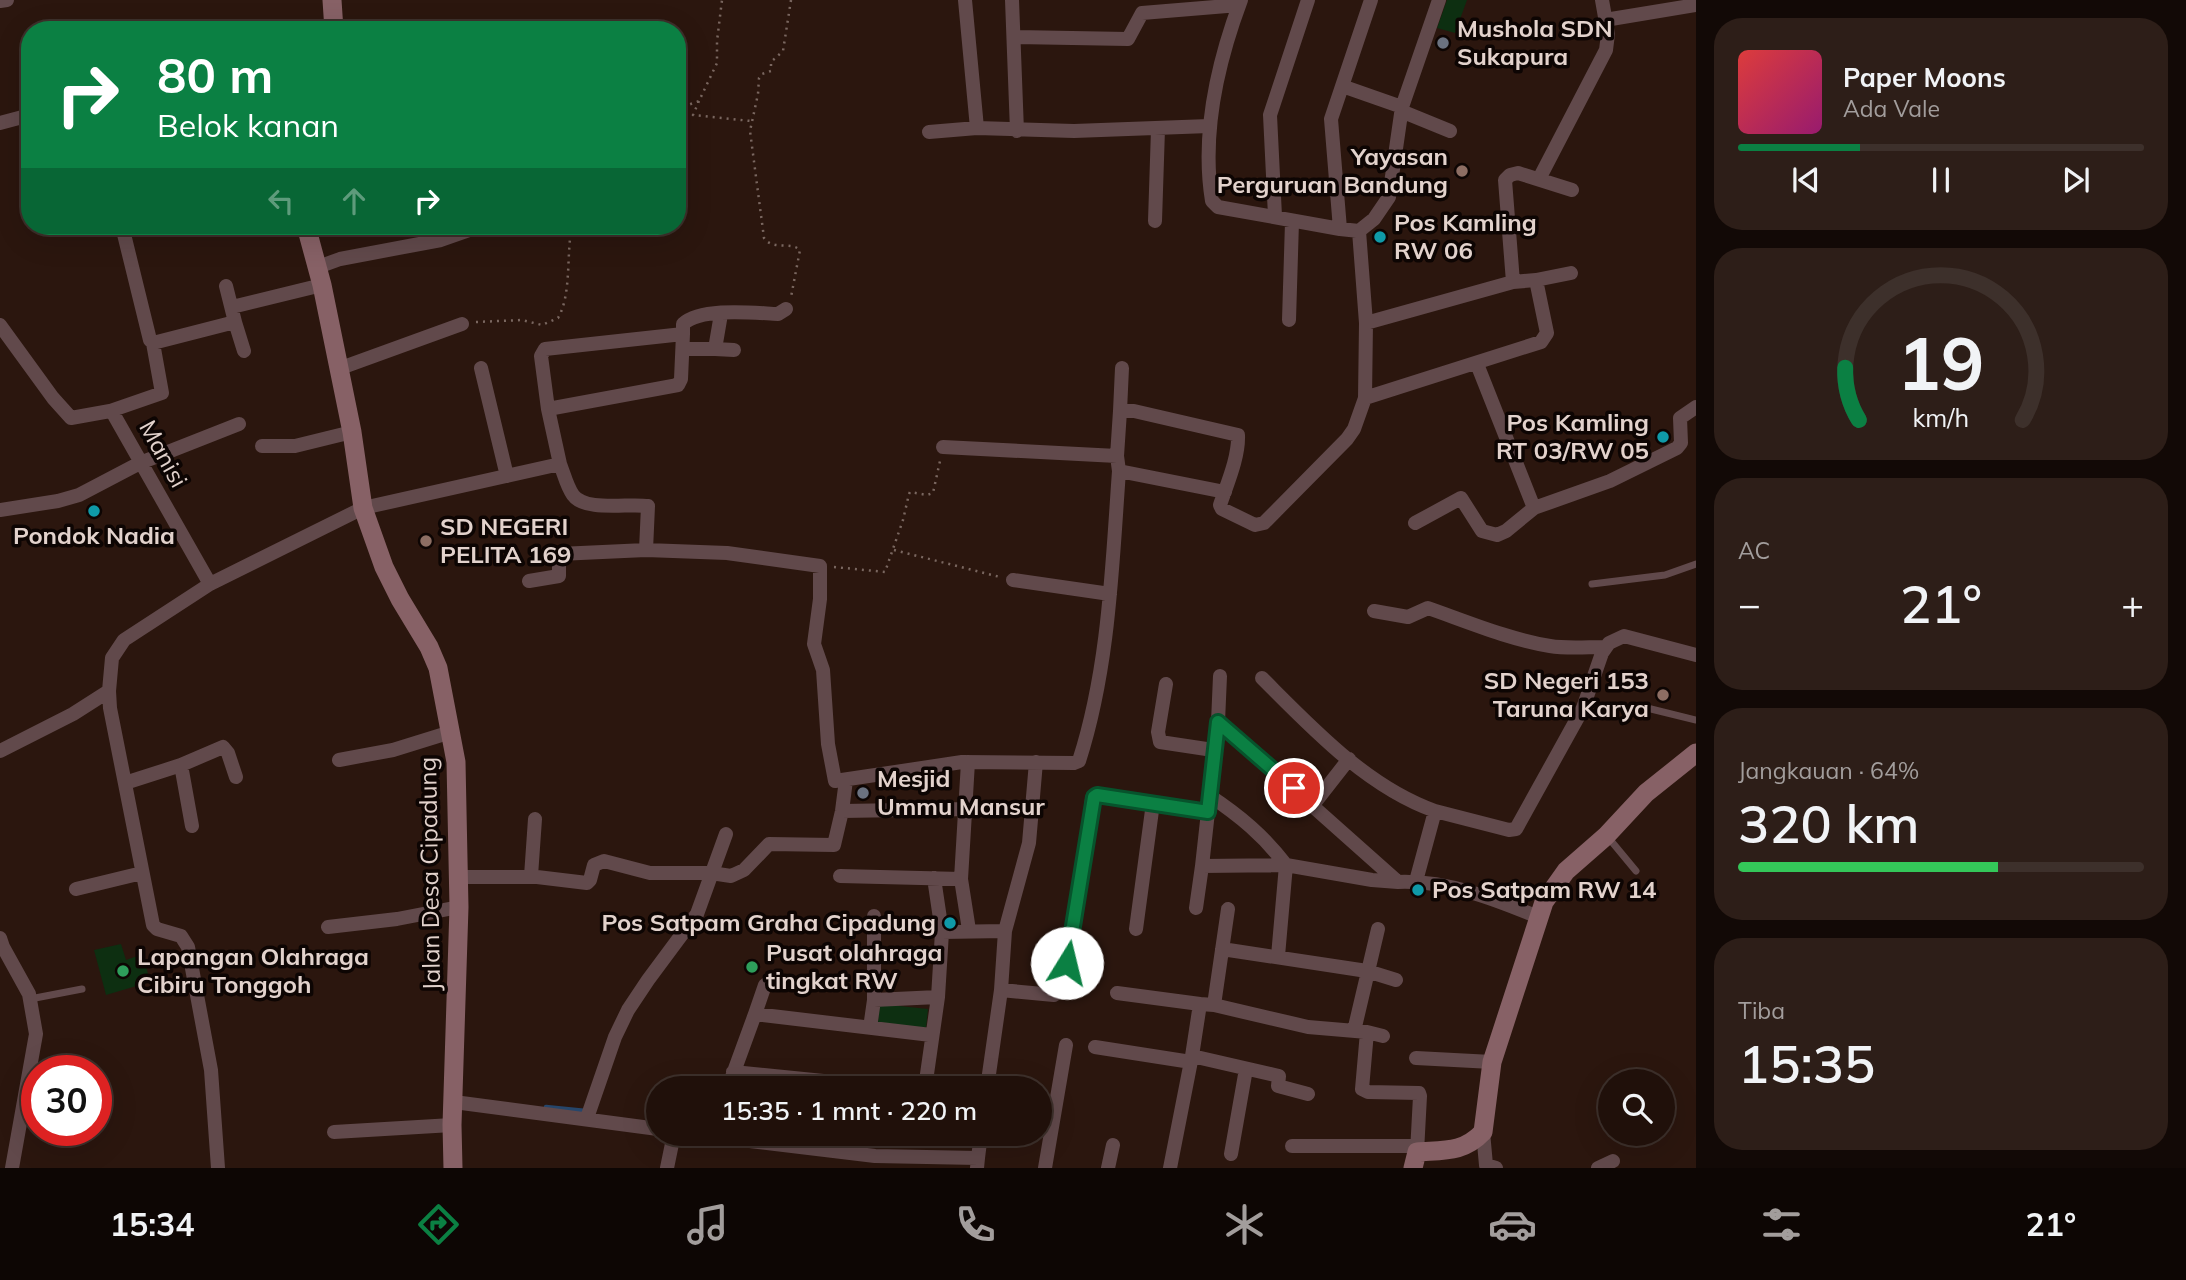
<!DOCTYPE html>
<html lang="id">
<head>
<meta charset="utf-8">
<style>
	body { margin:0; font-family:Mulish,sans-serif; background:#2d1e18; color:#f1f3f6; height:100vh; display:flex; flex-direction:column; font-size:26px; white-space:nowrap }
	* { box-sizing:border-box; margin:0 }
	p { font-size:23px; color:#a29d9c }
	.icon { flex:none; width:38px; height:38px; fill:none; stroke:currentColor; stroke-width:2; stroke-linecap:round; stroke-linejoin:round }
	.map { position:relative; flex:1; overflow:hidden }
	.details { display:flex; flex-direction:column; gap:18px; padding:18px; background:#120906; width:490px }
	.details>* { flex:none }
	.guide { position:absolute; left:21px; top:21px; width:665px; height:214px; border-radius:28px; box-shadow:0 7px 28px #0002,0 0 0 2px #3d302b; background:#0b8043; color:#fff; overflow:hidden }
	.tools { position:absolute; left:1598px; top:1069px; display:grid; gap:14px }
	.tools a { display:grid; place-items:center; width:77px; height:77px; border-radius:50%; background:#20100a; box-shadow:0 7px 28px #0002,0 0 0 2px #3d302b; font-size:35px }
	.speed { position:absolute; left:21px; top:1055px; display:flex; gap:14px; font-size:35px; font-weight:700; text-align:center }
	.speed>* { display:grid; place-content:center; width:91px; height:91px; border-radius:50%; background:#20100a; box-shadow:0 7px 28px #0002,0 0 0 2px #3d302b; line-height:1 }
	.speed .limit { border:10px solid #d22; background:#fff; color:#111 }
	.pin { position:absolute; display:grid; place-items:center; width:60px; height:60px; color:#fff; margin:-30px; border:4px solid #fff; border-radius:50%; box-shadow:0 2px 7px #0007 }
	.me { position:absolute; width:77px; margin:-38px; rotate:9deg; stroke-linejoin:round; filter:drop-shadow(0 0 5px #0008) }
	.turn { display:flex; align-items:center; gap:24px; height:147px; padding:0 21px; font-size:32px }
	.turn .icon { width:91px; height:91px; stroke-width:2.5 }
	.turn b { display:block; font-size:49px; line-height:60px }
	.lanes { display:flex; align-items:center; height:66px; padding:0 21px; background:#0003; justify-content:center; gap:35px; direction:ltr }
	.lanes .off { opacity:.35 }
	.big { font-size:52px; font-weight:600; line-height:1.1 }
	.details .widget { flex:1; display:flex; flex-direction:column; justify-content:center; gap:10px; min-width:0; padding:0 24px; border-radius:28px; background:#2d1e18 }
	.details .dial { align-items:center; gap:0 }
	.dial svg { height:182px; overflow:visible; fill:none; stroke:#3d302b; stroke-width:7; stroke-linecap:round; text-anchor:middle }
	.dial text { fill:#f1f3f6; stroke:none }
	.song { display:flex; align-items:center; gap:21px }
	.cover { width:84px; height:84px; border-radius:10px; background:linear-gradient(135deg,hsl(0 70% 55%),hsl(320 70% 35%)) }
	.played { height:7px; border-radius:4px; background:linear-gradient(90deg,#0b8043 30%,#3d302b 30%) }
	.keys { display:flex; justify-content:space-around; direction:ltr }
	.heat { display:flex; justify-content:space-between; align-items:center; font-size:38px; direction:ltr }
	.charge { height:10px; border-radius:5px; background:linear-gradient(90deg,#34c759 64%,#3d302b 0) }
	.trip { position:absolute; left:646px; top:1076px; width:406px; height:70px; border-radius:35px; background:#20100a; box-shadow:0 7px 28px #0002,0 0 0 2px #3d302b; font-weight:600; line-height:70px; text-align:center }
	.tabs { display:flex; height:112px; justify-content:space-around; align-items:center; background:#0d0604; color:#a29d9c }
	.tabs .icon { width:49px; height:49px }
	.tabs .selected { color:#0b8043 }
	.tabs b { font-size:32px; color:#f1f3f6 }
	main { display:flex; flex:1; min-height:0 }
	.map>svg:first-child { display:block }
	.green { fill:#0d2f11 }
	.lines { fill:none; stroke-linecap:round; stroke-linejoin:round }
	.stream { stroke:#26466b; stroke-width:4.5 }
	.path { stroke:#7a6760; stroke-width:2.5; stroke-dasharray:2 5; stroke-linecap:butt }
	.lane { stroke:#61494b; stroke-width:7 }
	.street { stroke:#61494b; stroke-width:14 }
	.secondary { stroke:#876166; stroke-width:19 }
	.route-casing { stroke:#07532c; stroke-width:18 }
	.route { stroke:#0b8043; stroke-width:12 }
	.worship-dot { fill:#6b7280; stroke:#0d0503; stroke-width:2.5 }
	.education-dot { fill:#8d6e63; stroke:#0d0503; stroke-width:2.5 }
	.culture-dot { fill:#0f9aa8; stroke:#0d0503; stroke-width:2.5 }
	.leisure-dot { fill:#2e9e5b; stroke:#0d0503; stroke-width:2.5 }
	.labels { text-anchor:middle; stroke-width:7; stroke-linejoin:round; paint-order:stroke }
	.poi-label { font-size:24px; font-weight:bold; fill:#e2d2cc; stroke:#0d0503; text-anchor:start }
	.street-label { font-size:24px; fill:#e2d2cc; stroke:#0d0503 }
</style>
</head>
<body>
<main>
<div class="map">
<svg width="1696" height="1168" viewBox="0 0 1696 1168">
	<rect width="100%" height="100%" fill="#2b160e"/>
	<path class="green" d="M1447,0h20l-12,33 -18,-5z
		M121,944l5,16 17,-6 7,28 -44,13 -12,-45z
		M880,1004l48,5 -2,19 -48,-6z"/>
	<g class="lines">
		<path class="stream" d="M546,1107l40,4"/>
		<path class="path" d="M791,0l-8,51 -12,11v9l-9,3 -3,4 -1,16 -8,37 14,107c9,13 26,3 36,12l-9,47
			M699,101l-6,14 58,6
			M677,109l22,-8 18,-38v-22l5,-41
			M476,322l46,-2 20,5 16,-7c14,-24 8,-65 14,-92
			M894,550l106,27
			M834,567l51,5 18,-52 6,-26 1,-2 17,3 6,-2 7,-32"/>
		<path class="lane" d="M1592,584l73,-9 31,-11
			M1647,708l49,12
			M1607,836l29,35
			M30,999l52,-10"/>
		<path class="street" d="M965,0l12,128
			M1012,0l5,131
			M1241,0c-24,64 -40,133 -29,201l6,6 122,22
			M0,1l7,-1
			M1605,20l91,-15
			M1014,37l114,2 14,-26 97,-8
			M1342,86l60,21
			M1401,111l49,20
			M0,123l30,-8
			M929,132l48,-4 97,3 135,-5
			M1539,179l67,-129 2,-16 -6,-34
			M1275,216l-5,-101 38,-115
			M1155,221l3,-92
			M1359,231l15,-12 15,-22 13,-90 37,-107
			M441,240l40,-14
			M318,267l22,-8 101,-19 -2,-14
			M1536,280l35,-7
			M1513,282l-8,-102 5,-5 8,-2 54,17
			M232,307l90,-22
			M721,314l-6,35 19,1
			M1289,320l3,-98
			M235,322l9,29
			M0,325l53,73 18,20 39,-7 4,4 96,169
			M153,343l82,-21 -9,-36
			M683,349h32
			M1477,364l57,144
			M481,368l26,108
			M338,369l124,-45
			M1365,398l176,-56 6,-9 -11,-53 -23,2 -147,41
			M548,409l130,-24 3,-6 2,-45
			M110,411l52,-18 -9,-50 -3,-3 -28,-114
			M1120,411l2,-43
			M262,446h33l57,-14
			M943,447l174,9
			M560,464c4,10 7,23 13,31 12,17 56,8 75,11l-2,44
			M1225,492l-106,-21 -2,-15 3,-45h14l104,24c1,22 -11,49 -18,70l2,4 33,16 9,-2 83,-84 7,-10 11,-31 1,-75 -7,-92 -19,-2 -9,-110 40,-119
			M0,510l58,-9 21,-6 61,-32 99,-39
			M1415,523l46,-25 21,33 15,4 9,-4 28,-23 76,-27 67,-33 4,-5 -1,-25 16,-11
			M1013,580l97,14
			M529,581l30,-5v-22l87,-4 81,3 93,13v33l-6,45 9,26 5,74 7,37 127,-19 112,1 5,-2c30,-93 33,-194 40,-290
			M1374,611l34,6 20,-9c40,14 80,31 122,38 17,3 37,1 55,1
			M1262,678c50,50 105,109 173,133l-19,70
			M1166,684l-8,48 2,10 53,8
			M1218,722l2,-46
			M0,751l73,-37 36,-23
			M339,760l54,-10 58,-18
			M968,762l-7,117 8,51
			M181,765l11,61
			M125,783l56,-18 42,-18 5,6 8,24
			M1210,796c30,20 54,40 76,69l86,15 26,2
			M1313,805l36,-46
			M842,811l122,-2
			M1435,811l74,19 7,-1 67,-121 19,-55 7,-10 15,-7 72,19
			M1208,812l-6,54 84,-1 -8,91
			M531,876l4,-57
			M840,876l121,3
			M458,877h79l50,6 3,-3 4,-15 10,-4 46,12h61l20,3 13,-6 25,-26 65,1 8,-34 4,-31
			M934,878l8,54 63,-1
			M76,889l66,-16
			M1196,908l6,-42
			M874,916v84l64,-3
			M328,927l69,-8 62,-12
			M1136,929l17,-126
			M0,938l3,9 26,47 7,40 -24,134
			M1222,949l145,22 29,9
			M1001,990l4,-59 24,-88 7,-81
			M1117,993l83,11 -8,52 -22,112
			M1200,1004l14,1 94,22 59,5 16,4
			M1214,1005l14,-96
			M755,1014l10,-29
			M870,1028l4,-28
			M1354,1031l24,-102
			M1367,1032l-5,57 6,3 51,1 1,3 -3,56
			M1095,1047l96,15
			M1192,1056l87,20 -1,10 30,8
			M1416,1058l76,4
			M733,1072l160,16
			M728,1088l27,-74 176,21
			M925,1088l13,-91 4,-65
			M987,1088l14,-98 53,5 9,-6 24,-143 5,-47 5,-4 111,17 10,-90 180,160c48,-2 97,17 140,35
			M454,1102l204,27
			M587,1118l28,-81 13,-27 20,-30 49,-66 29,-80
			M334,1132l118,-7
			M1483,1132l3,33 10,3
			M690,1134l185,22 103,2 -1,10
			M1292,1146h126
			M1231,1154l15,-85
			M978,1158l3,-24
			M218,1168l-7,-98 -23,-123 -7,-11 -24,-7 -4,-4 -43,-217 -1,-17 3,-33 12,-18 86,-56 153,-76 197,-44 -12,-55 -7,-53 4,-7 138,-15v-10c19,-17 71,-11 95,-10l8,-5
			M667,1168l7,-34
			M1045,1168l21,-123
			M1108,1168l5,-23
			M1598,1168l15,-7"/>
		<path class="secondary" d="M332,0l2,30
			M306,226l16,59 30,147 11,76 21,59 16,32 29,48 9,21 18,94 3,145 -7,218 1,43
			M1413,1168l4,-16c27,-2 46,1 66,-20l9,-70 52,-160 22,-31 40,-35 40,-43 50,-40"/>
	</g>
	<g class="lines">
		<defs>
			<path id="route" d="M1067,963l27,-166 3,-2 111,17 10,-90 76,66"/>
		</defs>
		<use href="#route" class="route-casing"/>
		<use href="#route" class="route"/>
	</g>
	<g class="worship-dot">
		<circle cx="1443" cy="43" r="7"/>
		<circle cx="863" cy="793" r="7"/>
	</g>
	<g class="education-dot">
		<circle cx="1462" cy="171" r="7"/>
		<circle cx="426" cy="541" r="7"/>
		<circle cx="1663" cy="695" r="7"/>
	</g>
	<g class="culture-dot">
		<circle cx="1380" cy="237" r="7"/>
		<circle cx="1663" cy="437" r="7"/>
		<circle cx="94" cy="511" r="7"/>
		<circle cx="1418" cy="890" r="7"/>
		<circle cx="950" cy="923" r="7"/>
	</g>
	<g class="leisure-dot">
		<circle cx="752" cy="967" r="7"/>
		<circle cx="123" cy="971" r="7"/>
	</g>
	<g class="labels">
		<g class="poi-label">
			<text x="1457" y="37">Mushola SDN<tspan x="1457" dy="28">Sukapura</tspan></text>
			<text x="1448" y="165" text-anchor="end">Yayasan<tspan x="1448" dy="28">Perguruan Bandung</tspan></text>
			<text x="1394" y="231">Pos Kamling<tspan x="1394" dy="28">RW 06</tspan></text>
			<text x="1649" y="431" text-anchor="end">Pos Kamling<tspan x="1649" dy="28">RT 03/RW 05</tspan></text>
			<text x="440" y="535">SD NEGERI<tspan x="440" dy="28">PELITA 169</tspan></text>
			<text x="94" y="544" text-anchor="middle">Pondok Nadia</text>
			<text x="1649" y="689" text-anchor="end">SD Negeri 153<tspan x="1649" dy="28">Taruna Karya</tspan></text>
			<text x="877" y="787">Mesjid<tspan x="877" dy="28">Ummu Mansur</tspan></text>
			<text x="1432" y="898">Pos Satpam RW 14</text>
			<text x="936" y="931" text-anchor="end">Pos Satpam Graha Cipadung</text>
			<text x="766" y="961">Pusat olahraga<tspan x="766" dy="28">tingkat RW</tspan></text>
			<text x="137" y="965">Lapangan Olahraga<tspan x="137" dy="28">Cibiru Tonggoh</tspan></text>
		</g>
		<g class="street-label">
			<text transform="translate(163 454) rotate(61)" y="8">Manisi</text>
			<text transform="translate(430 874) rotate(-91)" y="8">Jalan Desa Cipadung</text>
		</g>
	</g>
</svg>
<div class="tools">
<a><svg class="icon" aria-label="search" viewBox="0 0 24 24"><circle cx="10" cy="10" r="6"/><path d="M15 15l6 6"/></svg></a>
</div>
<div class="speed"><div class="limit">30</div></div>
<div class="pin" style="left:1294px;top:788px;background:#d93025"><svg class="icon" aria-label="arrive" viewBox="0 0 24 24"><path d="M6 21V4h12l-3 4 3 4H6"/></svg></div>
<svg class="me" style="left:1067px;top:963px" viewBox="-20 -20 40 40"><circle r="19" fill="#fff"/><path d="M0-13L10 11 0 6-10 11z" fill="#0b8043"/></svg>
<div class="trip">15:35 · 1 mnt · 220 m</div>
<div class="guide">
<div class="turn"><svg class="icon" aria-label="right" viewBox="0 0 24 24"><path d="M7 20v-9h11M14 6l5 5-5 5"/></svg><div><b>80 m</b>Belok kanan</div></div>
<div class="lanes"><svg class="icon off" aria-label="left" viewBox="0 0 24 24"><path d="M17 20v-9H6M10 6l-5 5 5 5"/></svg><svg class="icon off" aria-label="ahead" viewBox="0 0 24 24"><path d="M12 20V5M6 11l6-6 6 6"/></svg><svg class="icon" aria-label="right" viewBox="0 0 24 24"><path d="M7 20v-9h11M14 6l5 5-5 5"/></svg></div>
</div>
</div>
<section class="details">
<div class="widget">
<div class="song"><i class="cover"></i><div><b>Paper Moons</b><p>Ada Vale</p></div></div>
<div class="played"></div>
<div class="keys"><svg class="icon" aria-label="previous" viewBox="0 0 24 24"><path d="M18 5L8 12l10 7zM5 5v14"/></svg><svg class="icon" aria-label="pause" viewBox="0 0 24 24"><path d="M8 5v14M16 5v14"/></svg><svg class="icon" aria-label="next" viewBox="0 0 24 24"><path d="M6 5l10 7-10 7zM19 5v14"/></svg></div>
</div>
<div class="widget dial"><svg viewBox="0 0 100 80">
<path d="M14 69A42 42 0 1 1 86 69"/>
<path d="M14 69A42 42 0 0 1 8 46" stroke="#0b8043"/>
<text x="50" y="56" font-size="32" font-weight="700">19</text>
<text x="50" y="72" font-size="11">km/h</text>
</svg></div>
<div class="widget"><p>AC</p>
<div class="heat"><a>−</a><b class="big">21°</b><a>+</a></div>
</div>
<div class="widget"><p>Jangkauan · 64%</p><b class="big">320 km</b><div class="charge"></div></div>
<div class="widget"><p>Tiba</p><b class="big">15:35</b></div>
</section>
</main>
<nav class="tabs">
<b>15:34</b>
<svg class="icon selected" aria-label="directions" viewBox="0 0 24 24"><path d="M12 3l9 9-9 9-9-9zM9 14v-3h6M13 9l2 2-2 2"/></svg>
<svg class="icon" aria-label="music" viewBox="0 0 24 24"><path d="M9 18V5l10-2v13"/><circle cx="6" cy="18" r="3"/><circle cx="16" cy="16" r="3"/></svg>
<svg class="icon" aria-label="phone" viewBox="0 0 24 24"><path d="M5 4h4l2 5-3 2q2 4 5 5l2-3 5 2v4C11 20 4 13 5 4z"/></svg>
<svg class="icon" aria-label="climate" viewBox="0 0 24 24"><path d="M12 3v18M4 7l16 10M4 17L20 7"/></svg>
<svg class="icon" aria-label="car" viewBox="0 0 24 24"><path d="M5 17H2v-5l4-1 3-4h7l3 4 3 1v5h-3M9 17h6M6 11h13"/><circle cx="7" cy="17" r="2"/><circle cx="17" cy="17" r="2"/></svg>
<svg class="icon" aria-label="filters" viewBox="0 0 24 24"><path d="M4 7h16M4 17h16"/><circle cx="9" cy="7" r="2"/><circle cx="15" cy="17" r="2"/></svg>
<b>21°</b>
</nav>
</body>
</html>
